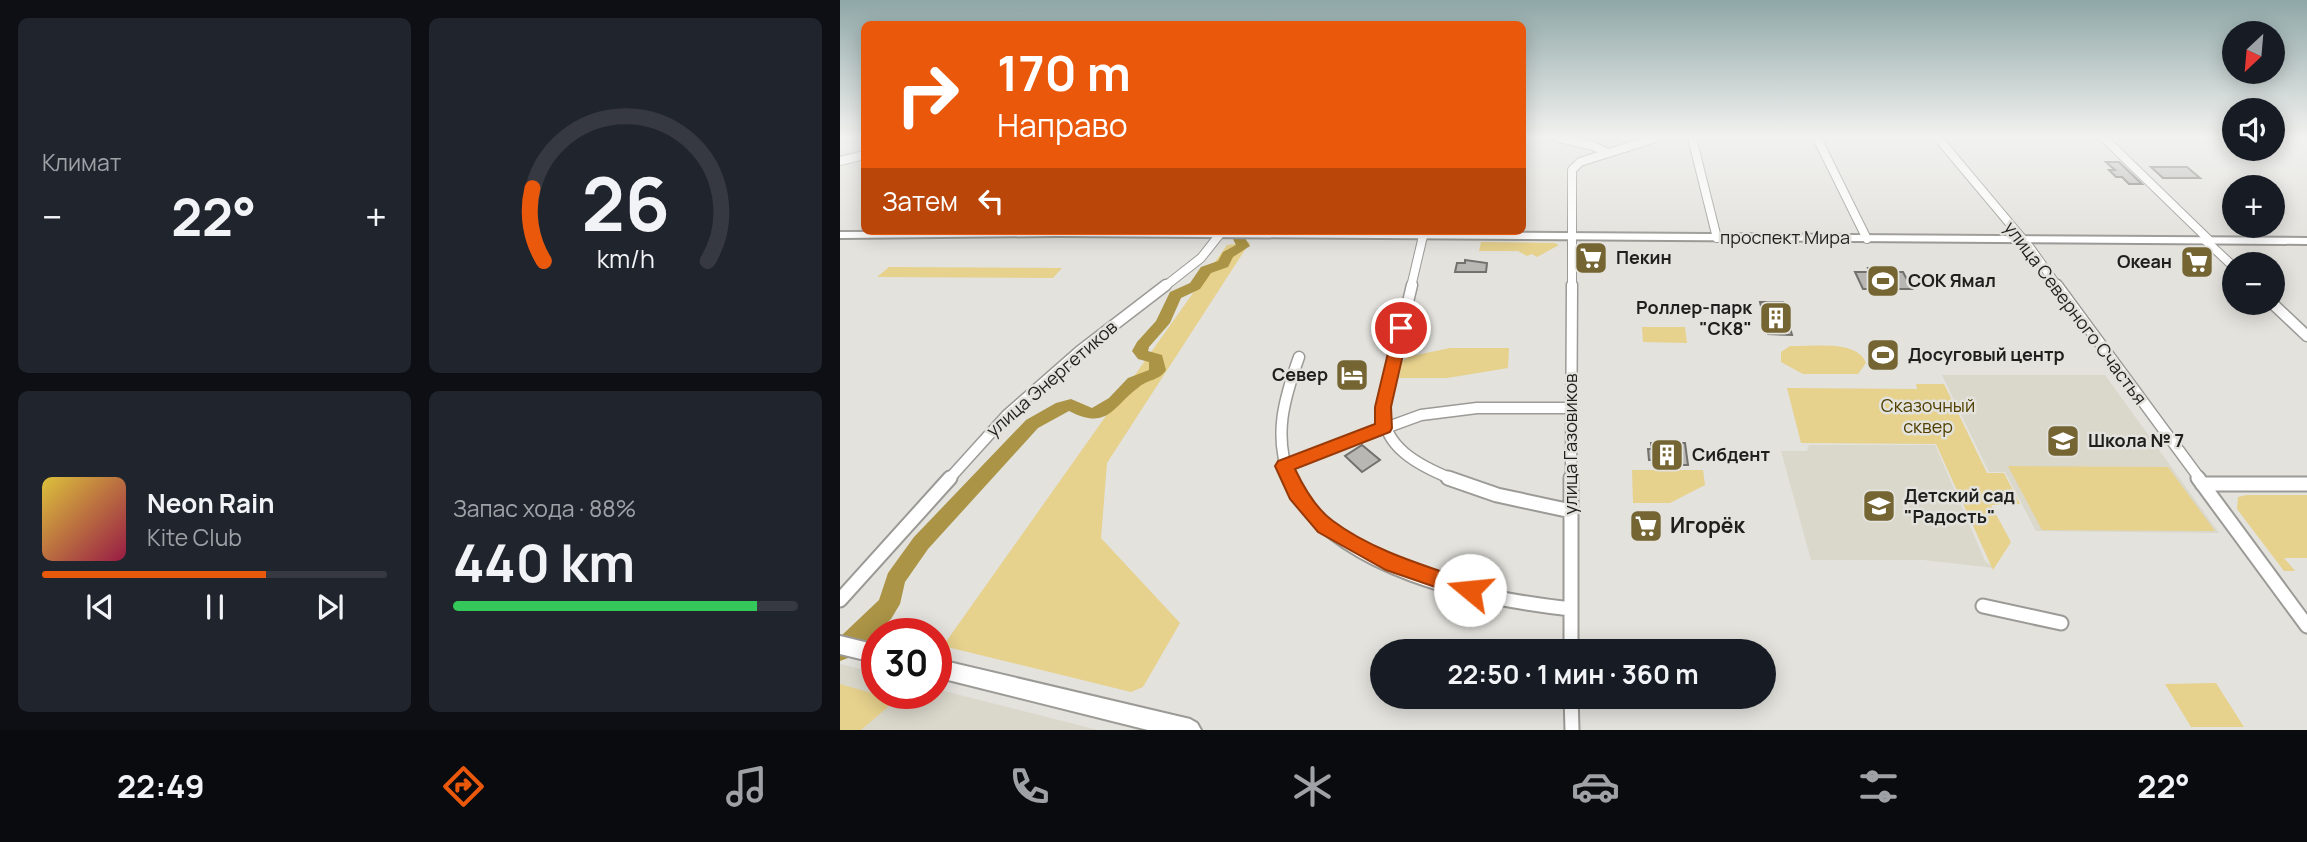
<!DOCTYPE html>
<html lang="ru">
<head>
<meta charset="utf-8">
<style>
	body { margin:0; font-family:Manrope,sans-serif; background:#20242c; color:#f1f3f6; height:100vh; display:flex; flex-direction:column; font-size:26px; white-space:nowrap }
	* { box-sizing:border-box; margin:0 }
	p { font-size:23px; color:#9ea1a6 }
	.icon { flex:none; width:38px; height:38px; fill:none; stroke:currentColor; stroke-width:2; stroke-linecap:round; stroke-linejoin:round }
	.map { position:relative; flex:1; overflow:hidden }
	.drawer { display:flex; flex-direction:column; gap:18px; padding:18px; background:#0d0f14; width:840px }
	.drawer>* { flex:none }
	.banner { position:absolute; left:21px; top:21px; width:665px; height:214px; border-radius:10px; box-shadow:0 4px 18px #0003; background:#ea580c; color:#fff; overflow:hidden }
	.needle { width:46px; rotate:206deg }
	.fabs { position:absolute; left:1382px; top:21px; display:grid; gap:14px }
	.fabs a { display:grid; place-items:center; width:63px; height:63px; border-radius:50%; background:#171b24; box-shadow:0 4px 18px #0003; font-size:35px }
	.speed { position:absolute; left:21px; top:618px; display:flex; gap:14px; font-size:35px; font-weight:700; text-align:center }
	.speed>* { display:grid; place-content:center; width:91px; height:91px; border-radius:50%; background:#171b24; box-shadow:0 4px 18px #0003; line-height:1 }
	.speed .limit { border:10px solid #d22; background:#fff; color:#111 }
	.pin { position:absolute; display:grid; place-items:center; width:60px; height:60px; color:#fff; margin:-30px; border:4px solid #fff; border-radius:50%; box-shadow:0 2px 7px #0007 }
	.me { position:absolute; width:77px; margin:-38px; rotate:287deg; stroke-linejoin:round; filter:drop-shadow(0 0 5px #0008) }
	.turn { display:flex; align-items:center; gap:24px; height:147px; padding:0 21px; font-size:32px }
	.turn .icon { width:91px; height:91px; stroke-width:2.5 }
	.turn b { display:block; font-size:49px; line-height:60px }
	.then { display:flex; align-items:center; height:66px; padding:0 21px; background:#0003; gap:14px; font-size:26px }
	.big { font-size:52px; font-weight:700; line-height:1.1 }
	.drawer .tile { flex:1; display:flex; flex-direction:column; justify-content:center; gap:10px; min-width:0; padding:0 24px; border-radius:10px; background:#20242c }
	.drawer .dial { align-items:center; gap:0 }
	.dial svg { height:182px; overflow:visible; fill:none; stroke:#363941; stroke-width:7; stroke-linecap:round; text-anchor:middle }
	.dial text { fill:#f1f3f6; stroke:none }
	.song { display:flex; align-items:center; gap:21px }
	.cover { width:84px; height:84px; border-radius:10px; background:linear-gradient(135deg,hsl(50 70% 55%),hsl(340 70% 35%)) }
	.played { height:7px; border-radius:4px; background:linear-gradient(90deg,#ea580c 65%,#363941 65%) }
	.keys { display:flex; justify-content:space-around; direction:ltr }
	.heat { display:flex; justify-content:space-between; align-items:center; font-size:38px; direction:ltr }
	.charge { height:10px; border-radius:5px; background:linear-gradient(90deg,#34c759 88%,#363941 0) }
	.drawer .tiles { flex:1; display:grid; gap:18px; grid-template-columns:repeat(2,1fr) }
	.trip { position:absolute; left:530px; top:639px; width:406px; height:70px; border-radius:35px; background:#171b24; box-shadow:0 4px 18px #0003; font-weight:700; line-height:70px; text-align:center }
	.tabs { display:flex; height:112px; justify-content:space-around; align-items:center; background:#090b0e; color:#9ea1a6 }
	.tabs .icon { width:49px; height:49px }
	.tabs .current { color:#ea580c }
	.tabs b { font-size:32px; color:#f1f3f6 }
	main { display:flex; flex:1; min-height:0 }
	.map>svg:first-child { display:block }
	.built { fill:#dad7cb }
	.green { fill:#e6d18d }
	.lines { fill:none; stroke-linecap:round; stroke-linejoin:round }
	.river { fill:#ab9446; fill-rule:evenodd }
	.building { fill:#b8b7b3; stroke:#72716d; stroke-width:2 }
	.minor-far2-casing { stroke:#9b9a96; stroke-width:10 }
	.minor-far1-casing { stroke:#9b9a96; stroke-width:13 }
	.minor-casing { stroke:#9b9a96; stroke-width:17 }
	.secondary-casing { stroke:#9b9a96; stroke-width:4 }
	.minor-far2 { stroke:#fff; stroke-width:8 }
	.minor-far1 { stroke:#fff; stroke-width:10 }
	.minor { stroke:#fff; stroke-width:13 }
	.secondary { fill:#fff; fill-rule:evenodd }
	.route { fill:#ea580c; stroke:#983908; stroke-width:2 }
	.labels { text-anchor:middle; stroke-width:5; stroke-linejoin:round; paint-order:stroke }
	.street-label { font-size:18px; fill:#1f1f1d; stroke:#e3e2dd }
	.poi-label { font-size:18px; font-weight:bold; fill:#1f1f1d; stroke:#e3e2dd; text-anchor:start }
	.park-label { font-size:18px; fill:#514000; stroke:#e3e2dd }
	.near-poi-label { font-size:21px; font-weight:bold; fill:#1f1f1d; stroke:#e3e2dd; text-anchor:start }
</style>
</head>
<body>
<main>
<section class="drawer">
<div class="tiles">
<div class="tile"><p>Климат</p>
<div class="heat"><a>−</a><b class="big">22°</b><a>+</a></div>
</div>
<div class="tile dial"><svg viewBox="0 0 100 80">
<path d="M14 69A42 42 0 1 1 86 69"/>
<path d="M14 69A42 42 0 0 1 9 37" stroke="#ea580c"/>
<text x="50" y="56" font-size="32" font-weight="700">26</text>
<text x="50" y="72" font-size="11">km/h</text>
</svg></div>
<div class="tile">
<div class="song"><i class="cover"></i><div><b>Neon Rain</b><p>Kite Club</p></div></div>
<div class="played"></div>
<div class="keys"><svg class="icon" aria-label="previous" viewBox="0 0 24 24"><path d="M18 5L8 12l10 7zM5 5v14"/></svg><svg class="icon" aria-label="pause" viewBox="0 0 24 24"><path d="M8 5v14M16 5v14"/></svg><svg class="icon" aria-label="next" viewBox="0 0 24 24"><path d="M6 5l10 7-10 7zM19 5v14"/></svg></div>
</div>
<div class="tile"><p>Запас хода · 88%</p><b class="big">440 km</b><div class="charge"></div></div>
</div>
</section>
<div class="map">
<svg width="1467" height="730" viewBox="0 0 1467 730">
	<rect width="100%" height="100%" fill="#e3e2dd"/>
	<path class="built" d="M1102,375h163l114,158 -183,-2 -31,-59h-16z
		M969,445h126l50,116 9,7 -70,-8h-113l-30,-109h26z
		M0,664l37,9v20h59v-4l162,41h-258z"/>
	<path class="green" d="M410,242l-143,221 -6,75 79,85 -37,64 -12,5 -188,-46 284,-401z
		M641,242l74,1 4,2 -22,12 -5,-3 -5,2 -9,-5h-39z
		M49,267l173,1 -9,10 -176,-1z
		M802,327h43l2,16 -44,-1z
		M950,346c22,1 67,-7 76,17l-8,11h-55l-22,-12v-10z
		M610,348h59l-1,20 -61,10h-48l3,-16 5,-5z
		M1076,384h28l43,89h17l16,31 -29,1 20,37 -18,28 -57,-126 -135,-1 -14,-55 130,1z
		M1168,466l160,1 47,64 -173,-1z
		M792,470h71l2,15 -35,18h-37z
		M1407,495h60v63h-23l11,13h-11l-47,-62 1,-12z
		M1376,683l28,44h-53l-26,-43z
		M0,684l56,16 -35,30h-21z"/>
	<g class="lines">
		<path class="river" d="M397,231h13l-5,7 5,8 -17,11 -5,10 -17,6 -11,16 -19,9 -11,25 -21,24 -1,4 14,4 4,15c-7,11 -18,9 -27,17 -27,20 -31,44 -70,24l-31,17 -110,121 -23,33 -5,22 -9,15 -43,39 -8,3v-24l39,-37 9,-27 26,-36 112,-117 30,-17 15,-4 21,9 17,-10 19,-20 21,-8v-8l-11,-3 -6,-8 5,-9 19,-21 14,-29 20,-9 11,-16 17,-6 5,-9 13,-7 -4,-8z"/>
	</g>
	<path class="building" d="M1266,162h13l23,22h-13l-7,-7h-6l-7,-7h6z
		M1311,167h36l13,11h-37z
		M625,260l22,3 -1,9h-31l2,-9h8z
		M1028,268h10l2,4h23l9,17h-49l-8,-17h15z
		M920,302h23l9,33 -24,-1z
		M523,368l-2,13h-20l3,-12z
		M811,443h34l3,22h-35v-5h-4l-1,-11h4z
		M522,445l18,15 -18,12 -17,-16z
		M795,514h20l2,25h-21z"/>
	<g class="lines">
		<defs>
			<path id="minor-far2" d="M719,138l34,8 15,7
				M852,138l25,100
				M977,138l50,101
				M1098,138l93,111 27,38
				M1264,138l105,102
				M0,161l24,-6
				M1365,240l30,28
				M324,287l37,-29 19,-24
				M571,287l12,-51
				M732,287v-117l8,-8 76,-24"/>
			<path id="minor-far1" d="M572,285l-29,122c-2,40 37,59 69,72
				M1217,285l143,194
				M1432,303l35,33
				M444,465l137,-50 56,-7h94
				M109,479l57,-63 74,-65 86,-66
				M450,479c-17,-43 -6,-80 9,-122
				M731,479l1,-194"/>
			<path id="minor" d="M449,478c42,92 191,121 282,131
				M608,478l49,17 74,16
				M1358,478l109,148
				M1362,484h105
				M0,600l110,-122
				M1143,606l78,17
				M731,651v-173
				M731,696l1,34"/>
			<path id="secondary" d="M440,231l1027,7v6l-1250,-8 -217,2v-6z
				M0,636l37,9v18l-37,-9z
				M96,659l254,60 7,4 4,7h-53l-212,-53z"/>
		</defs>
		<use href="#minor-far2" class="minor-far2-casing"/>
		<use href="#minor-far1" class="minor-far1-casing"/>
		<use href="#minor" class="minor-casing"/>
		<use href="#secondary" class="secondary-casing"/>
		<use href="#minor-far2" class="minor-far2"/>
		<use href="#minor-far1" class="minor-far1"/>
		<use href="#minor" class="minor"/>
		<use href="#secondary" class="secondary"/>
	</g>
	<linearGradient id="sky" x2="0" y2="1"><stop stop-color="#8fa7a7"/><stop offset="0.57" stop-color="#f2f2f0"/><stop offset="1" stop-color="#f2f2f0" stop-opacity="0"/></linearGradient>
	<rect width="1467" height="240" fill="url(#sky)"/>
	<path class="route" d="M561,324l8,4 -18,79 1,21 -2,4 -95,37c9,19 21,40 38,52 41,31 97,46 145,63l3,6 -3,7 -8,2 -84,-29 -68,-38 -28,-33 -15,-33 3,-5 97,-37v-17l19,-79z"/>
	<defs>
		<symbol id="supermarket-square" viewBox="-11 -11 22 22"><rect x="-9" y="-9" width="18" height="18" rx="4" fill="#756533" stroke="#e3e2dd"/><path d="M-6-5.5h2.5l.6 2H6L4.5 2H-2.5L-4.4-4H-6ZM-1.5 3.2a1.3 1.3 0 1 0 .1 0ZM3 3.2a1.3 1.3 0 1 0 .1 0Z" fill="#fff"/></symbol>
		<symbol id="stadium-square" viewBox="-11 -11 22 22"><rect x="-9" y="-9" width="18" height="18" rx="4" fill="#756533" stroke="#e3e2dd"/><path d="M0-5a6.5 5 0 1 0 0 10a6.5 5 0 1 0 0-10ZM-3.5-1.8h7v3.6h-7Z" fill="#fff"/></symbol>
		<symbol id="building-square" viewBox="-11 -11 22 22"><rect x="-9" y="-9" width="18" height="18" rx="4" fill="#756533" stroke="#e3e2dd"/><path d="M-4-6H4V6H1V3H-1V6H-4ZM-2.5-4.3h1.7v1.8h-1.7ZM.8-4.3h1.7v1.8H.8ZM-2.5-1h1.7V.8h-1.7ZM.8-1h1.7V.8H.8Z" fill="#fff"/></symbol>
		<symbol id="hotel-square" viewBox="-11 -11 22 22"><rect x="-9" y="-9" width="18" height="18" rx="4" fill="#756533" stroke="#e3e2dd"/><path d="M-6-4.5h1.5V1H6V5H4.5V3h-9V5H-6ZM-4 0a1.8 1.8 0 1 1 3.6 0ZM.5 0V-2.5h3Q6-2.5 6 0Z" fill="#fff"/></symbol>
		<symbol id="school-square" viewBox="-11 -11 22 22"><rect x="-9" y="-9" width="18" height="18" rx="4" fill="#756533" stroke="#e3e2dd"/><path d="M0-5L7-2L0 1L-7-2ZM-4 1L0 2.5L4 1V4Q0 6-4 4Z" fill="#fff"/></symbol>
	</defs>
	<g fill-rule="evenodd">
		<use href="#supermarket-square" x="732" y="239" width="38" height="38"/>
		<use href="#supermarket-square" x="1338" y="243" width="38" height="38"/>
		<use href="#stadium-square" x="1024" y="262" width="38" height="38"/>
		<use href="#building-square" x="917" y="299" width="38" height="38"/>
		<use href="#stadium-square" x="1024" y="336" width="38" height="38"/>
		<use href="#hotel-square" x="493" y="356" width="38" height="38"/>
		<use href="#school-square" x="1204" y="422" width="38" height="38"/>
		<use href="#building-square" x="808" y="436" width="38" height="38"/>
		<use href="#school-square" x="1020" y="487" width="38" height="38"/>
		<use href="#supermarket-square" x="787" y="507" width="38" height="38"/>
	</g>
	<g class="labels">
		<g class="street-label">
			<text x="945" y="244">проспект Мира</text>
			<text transform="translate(1235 313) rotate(53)" y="6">улица Северного Счастья</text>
			<text transform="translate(212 379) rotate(-41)" y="6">улица Энергетиков</text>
			<text transform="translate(731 444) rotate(-90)" y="6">улица Газовиков</text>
		</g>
		<g class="poi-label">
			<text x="776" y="264">Пекин</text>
			<text x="1332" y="268" text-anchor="end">Океан</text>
			<text x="1068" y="287">СОК Ямал</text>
			<text x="912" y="314" text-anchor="end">Роллер-парк<tspan x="912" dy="21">"СК8"</tspan></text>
			<text x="1068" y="361">Досуговый центр</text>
			<text x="488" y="381" text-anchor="end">Север</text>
			<text x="1248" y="447">Школа № 7</text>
			<text x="852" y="461">Сибдент</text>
			<text x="1064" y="502">Детский сад<tspan x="1064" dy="21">"Радость"</tspan></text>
		</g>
		<g class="park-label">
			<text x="1088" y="412">Сказочный<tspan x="1088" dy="21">сквер</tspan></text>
		</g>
		<g class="near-poi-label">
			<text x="830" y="533">Игорёк</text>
		</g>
	</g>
</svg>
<div class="fabs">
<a><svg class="needle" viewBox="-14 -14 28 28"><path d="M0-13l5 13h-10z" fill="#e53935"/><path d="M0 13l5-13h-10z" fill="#9ea1a6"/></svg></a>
<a><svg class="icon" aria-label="sound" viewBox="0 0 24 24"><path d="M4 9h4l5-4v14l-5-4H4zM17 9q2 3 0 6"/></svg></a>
<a>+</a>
<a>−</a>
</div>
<div class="speed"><div class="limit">30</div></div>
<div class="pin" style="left:561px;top:328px;background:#d93025"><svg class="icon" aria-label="arrive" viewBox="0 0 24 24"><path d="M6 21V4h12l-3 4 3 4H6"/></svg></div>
<svg class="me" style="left:630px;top:590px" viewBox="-20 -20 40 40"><circle r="19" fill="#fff"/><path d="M0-13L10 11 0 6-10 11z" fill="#ea580c"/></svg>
<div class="trip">22:50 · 1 мин · 360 m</div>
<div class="banner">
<div class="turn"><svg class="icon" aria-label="right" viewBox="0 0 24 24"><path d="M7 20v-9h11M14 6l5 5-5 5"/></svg><div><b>170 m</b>Направо</div></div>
<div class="then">Затем<svg class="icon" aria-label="left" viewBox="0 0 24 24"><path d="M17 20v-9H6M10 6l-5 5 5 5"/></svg></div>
</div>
</div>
</main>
<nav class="tabs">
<b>22:49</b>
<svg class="icon current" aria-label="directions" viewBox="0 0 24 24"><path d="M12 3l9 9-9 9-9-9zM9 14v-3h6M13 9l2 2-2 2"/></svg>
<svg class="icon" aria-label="music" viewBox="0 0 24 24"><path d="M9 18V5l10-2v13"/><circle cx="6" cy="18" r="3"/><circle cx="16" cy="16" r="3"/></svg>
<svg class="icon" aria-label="phone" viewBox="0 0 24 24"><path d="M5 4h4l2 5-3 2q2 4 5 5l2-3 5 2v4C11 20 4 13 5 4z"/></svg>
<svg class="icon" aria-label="climate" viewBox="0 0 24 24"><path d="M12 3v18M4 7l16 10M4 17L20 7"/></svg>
<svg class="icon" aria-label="car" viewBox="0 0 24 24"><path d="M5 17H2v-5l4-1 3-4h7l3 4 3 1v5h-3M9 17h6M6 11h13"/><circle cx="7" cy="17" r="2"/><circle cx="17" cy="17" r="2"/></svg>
<svg class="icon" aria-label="filters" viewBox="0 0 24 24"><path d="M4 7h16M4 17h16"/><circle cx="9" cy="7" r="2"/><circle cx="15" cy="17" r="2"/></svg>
<b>22°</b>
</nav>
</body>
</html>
